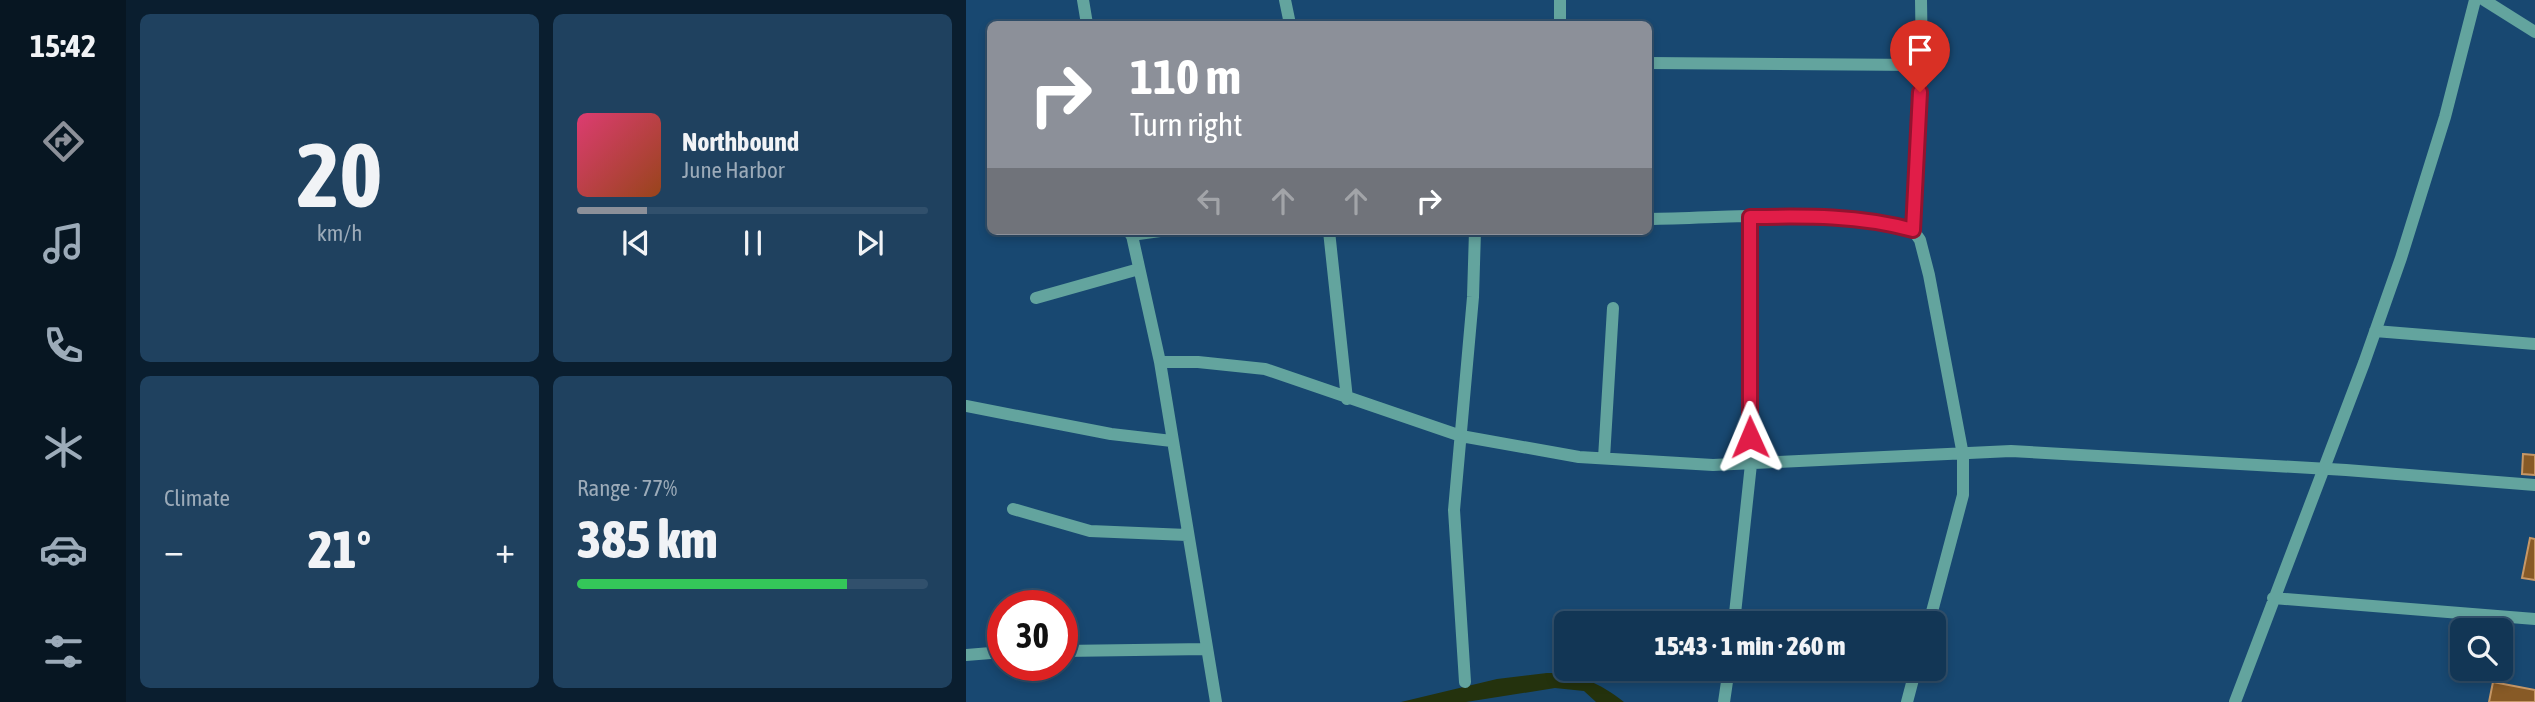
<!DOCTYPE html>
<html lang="en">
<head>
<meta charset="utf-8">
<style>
	body { margin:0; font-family:"Asap Condensed",sans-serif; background:#1f415f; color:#f1f3f6; height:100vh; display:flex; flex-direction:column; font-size:26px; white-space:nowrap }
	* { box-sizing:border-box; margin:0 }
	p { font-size:23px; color:#9cabb9 }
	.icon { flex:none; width:38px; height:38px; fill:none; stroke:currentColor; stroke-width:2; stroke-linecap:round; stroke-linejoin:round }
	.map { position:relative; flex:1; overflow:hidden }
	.sheet { display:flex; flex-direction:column; gap:14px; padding:14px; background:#0a1e2f; width:840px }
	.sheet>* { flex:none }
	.hud { position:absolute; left:21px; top:21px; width:665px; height:214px; border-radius:10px; box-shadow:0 4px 10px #0003,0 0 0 2px #31506c; background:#8c9099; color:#fff; overflow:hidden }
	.tools { position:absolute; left:1484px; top:618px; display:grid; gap:14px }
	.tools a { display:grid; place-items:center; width:63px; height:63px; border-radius:10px; background:#123655; box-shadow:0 4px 10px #0003,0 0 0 2px #31506c; font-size:35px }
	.speed { position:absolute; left:21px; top:590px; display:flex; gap:14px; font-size:35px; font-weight:700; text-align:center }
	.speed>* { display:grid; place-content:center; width:91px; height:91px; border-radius:50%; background:#123655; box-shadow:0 4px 10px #0003,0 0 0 2px #31506c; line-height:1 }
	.speed .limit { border:10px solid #d22; background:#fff; color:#111 }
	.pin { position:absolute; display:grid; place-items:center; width:60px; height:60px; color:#fff; margin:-72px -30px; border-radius:50% 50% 50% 0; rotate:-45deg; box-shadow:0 0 7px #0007 }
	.pin .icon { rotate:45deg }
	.me { position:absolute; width:77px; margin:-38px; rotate:359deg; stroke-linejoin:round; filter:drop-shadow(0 0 5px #0008) }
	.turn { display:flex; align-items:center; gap:24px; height:147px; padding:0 28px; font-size:32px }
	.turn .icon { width:91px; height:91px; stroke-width:2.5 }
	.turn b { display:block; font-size:49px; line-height:60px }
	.lanes { display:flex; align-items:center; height:66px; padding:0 28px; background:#0003; justify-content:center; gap:35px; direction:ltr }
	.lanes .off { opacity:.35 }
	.big { font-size:52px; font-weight:800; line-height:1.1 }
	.sheet .widget { flex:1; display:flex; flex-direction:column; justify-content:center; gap:10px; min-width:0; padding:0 24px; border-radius:10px; background:#1f415f }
	.sheet .dial { align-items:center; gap:0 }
	.dial b { font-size:91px; line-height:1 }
	.song { display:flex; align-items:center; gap:21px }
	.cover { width:84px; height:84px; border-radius:10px; background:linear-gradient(135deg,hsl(340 70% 55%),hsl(20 70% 35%)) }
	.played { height:7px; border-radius:4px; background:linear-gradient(90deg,#8c9099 20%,#31506c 20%) }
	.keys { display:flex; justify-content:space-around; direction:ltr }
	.heat { display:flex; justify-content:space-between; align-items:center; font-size:38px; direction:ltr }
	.charge { height:10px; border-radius:5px; background:linear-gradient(90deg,#34c759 77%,#31506c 0) }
	.sheet .tiles { flex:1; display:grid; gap:14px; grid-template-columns:repeat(2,1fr) }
	.trip { position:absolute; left:588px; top:611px; width:392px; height:70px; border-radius:10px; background:#123655; box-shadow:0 4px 10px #0003,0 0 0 2px #31506c; font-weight:800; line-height:70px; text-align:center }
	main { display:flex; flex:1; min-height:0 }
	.menu { display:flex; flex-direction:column; width:126px; justify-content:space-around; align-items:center; background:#071622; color:#9cabb9 }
	.menu .icon { width:49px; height:49px }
	.menu .on { color:#8c9099 }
	.menu b { font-size:32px; color:#f1f3f6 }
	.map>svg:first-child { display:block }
	.water { fill:#24320d }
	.building { fill:#875a26; stroke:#c69766; stroke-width:2 }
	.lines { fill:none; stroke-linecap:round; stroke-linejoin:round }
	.minor { stroke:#63a49e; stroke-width:12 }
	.route-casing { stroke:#92132f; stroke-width:18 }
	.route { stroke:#e11d48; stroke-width:12 }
</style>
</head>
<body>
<main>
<nav class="menu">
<b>15:42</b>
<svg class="icon on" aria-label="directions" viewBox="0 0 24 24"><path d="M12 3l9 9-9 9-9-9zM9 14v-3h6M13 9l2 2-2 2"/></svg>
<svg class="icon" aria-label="music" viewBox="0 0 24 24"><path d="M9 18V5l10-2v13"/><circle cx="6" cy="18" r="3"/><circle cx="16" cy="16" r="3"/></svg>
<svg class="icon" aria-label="phone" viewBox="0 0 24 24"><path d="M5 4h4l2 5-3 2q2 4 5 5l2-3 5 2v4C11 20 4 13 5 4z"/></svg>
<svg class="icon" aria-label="climate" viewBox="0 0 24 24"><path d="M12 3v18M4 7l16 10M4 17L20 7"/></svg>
<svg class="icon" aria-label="car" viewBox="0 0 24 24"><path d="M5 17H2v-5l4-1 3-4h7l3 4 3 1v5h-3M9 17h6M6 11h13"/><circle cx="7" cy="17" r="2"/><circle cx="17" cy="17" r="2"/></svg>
<svg class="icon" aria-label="filters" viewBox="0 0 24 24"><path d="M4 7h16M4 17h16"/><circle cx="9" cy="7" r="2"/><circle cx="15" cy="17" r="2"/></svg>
</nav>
<section class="sheet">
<div class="tiles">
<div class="widget dial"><b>20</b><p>km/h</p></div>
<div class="widget">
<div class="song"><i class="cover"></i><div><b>Northbound</b><p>June Harbor</p></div></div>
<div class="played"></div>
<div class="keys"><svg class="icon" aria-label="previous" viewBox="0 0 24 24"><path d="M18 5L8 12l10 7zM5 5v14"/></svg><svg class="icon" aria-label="pause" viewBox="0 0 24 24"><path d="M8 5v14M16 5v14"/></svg><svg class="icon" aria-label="next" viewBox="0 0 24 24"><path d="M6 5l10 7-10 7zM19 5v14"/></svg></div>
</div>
<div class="widget"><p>Climate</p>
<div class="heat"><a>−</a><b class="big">21°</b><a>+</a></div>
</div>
<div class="widget"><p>Range · 77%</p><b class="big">385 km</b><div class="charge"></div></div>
</div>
</section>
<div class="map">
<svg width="1569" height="702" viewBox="0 0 1569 702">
	<rect width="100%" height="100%" fill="#184871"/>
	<path class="water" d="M581,673c30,0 53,10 77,29h-28l-12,-11 -29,-3 -89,14h-65l96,-23z"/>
	<path class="building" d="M1557,454l12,1v20l-13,-1z
		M1564,538l5,1v41l-13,-2z
		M1527,682l42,8v12h-46z"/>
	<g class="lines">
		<path class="minor" d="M117,0l4,24
			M319,0l5,24
			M1518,0l51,32
			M594,24v-24
			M682,63l274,2
			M682,219c88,-1 180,-12 265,11l7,10 9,35 34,180v40l-34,128
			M947,230l9,-165 -1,-65
			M165,231l29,131 56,340
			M363,231l18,168
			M165,235l29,-4
			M70,298l103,-29
			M1409,331l160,13
			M194,362h38l67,7 196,67 118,21 134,8 298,-14 335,19 189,15
			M0,406l145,28 61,7
			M638,458l9,-150
			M47,509l77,22 97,4
			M1307,598l262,21
			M768,623l17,-159 -1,-247
			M96,651l145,-2
			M0,655l37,-3
			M499,682l-11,-172 19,-213 2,-66
			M758,702l5,-34
			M941,702l9,-34
			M1269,702l129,-339 37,-105 44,-141 30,-117"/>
	</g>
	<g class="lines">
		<defs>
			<path id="route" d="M784,437v-220c56,-1 109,-2 163,13l7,-138"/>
		</defs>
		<use href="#route" class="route-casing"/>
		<use href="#route" class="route"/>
	</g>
</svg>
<div class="tools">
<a><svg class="icon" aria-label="search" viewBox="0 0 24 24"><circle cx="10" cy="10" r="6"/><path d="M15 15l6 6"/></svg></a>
</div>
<div class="speed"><div class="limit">30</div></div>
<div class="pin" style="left:954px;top:92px;background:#d93025"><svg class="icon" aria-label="arrive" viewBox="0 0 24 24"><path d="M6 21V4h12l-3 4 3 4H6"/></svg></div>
<svg class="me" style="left:784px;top:437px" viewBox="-20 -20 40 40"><path d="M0-17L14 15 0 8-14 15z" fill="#e11d48" stroke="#fff" stroke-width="4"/></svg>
<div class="trip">15:43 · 1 min · 260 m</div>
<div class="hud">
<div class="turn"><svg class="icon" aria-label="right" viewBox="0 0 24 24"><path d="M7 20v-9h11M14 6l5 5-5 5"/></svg><div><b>110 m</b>Turn right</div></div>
<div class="lanes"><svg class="icon off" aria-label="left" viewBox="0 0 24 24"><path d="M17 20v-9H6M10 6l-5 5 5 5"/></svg><svg class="icon off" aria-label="ahead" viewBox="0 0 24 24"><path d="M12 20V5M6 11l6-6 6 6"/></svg><svg class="icon off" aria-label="ahead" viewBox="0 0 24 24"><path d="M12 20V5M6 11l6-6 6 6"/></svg><svg class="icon" aria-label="right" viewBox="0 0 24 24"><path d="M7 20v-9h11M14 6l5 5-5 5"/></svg></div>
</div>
</div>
</main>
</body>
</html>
